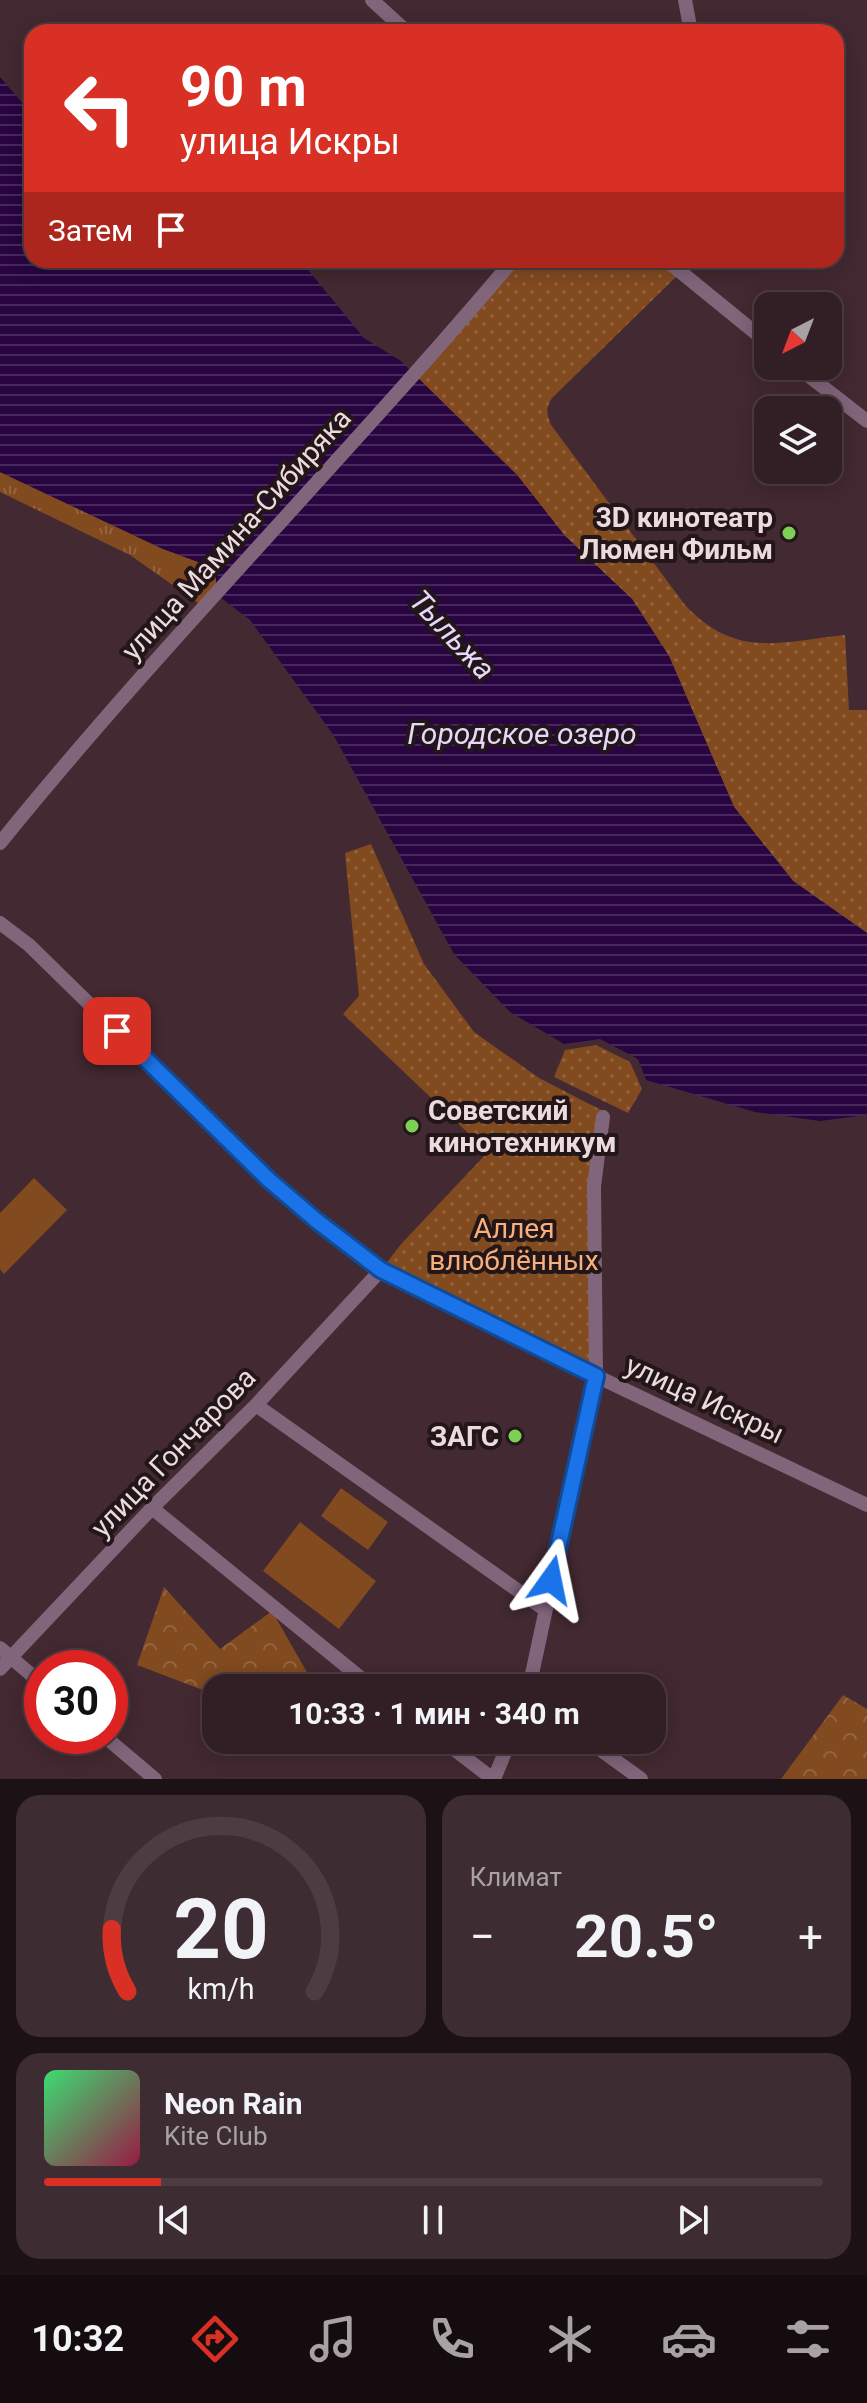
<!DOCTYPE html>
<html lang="ru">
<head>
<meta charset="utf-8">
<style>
	body { margin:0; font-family:Roboto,sans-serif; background:#3d2c32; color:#f1f3f6; height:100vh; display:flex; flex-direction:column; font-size:30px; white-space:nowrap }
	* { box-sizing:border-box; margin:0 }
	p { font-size:26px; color:#a8a2a7 }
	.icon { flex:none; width:44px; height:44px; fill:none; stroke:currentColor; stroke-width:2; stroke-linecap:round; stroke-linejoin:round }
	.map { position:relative; height:1779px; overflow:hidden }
	.drawer { display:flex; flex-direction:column; gap:16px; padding:16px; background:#1c1114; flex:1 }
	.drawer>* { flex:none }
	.hud { position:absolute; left:24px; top:24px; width:820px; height:244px; border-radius:24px; box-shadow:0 4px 20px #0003,0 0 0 2px #4d3d42; background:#d93025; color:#fff; overflow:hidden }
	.needle { width:52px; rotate:222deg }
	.buttons { position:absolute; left:754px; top:292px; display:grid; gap:16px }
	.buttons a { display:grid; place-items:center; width:88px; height:88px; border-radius:16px; background:#321f25; box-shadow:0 4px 20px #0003,0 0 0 2px #4d3d42; font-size:40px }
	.speed { position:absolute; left:24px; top:1650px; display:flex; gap:16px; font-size:40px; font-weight:700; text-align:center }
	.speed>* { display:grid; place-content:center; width:104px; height:104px; border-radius:50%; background:#321f25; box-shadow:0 4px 20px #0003,0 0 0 2px #4d3d42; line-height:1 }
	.speed .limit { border:12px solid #d22; background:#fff; color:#111 }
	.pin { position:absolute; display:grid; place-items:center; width:68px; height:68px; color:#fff; margin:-34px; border-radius:16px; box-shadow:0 4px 12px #0006 }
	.me { position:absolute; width:88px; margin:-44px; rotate:12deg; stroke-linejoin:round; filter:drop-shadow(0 0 6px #0008) }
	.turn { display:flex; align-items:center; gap:28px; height:168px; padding:0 24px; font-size:36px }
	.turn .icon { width:104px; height:104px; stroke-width:2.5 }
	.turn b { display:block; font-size:56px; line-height:68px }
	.then { display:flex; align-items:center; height:76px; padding:0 24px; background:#0003; gap:16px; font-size:30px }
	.big { font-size:60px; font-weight:700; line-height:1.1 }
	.drawer .tile { flex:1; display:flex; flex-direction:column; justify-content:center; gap:12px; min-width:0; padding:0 28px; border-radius:24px; background:#3d2c32 }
	.drawer .dial { align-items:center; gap:0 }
	.dial svg { height:208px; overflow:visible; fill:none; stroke:#4d3d42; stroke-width:7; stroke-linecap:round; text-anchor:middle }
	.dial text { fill:#f1f3f6; stroke:none }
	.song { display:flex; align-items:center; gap:24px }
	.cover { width:96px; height:96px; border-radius:12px; background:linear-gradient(135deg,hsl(140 70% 55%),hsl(340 70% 35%)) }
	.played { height:8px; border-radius:4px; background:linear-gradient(90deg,#d93025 15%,#4d3d42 15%) }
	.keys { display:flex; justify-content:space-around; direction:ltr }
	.heat { display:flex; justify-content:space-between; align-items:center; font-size:44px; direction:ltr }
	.drawer .tiles { flex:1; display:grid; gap:16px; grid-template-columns:1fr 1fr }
	.tile:last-child { grid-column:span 2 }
	.trip { position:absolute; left:202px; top:1674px; width:464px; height:80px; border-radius:24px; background:#321f25; box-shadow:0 4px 20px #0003,0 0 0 2px #4d3d42; font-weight:700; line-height:80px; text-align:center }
	.tabs { display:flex; height:128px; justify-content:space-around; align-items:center; background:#140c0f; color:#a8a2a7 }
	.tabs .icon { width:56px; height:56px }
	.tabs .current { color:#d93025 }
	.tabs b { font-size:36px; color:#f1f3f6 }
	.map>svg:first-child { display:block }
	.grass { fill:url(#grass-tufts) }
	.forest { fill:url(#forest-crowns) }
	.park { fill:url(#park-dots) }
	.pitch { fill:#824a1f }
	.water { fill:url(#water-rules) }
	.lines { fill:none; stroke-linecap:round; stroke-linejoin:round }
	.street { stroke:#81657b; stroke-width:14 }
	.route-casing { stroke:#114b97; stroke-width:20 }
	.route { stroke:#1a73e8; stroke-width:14 }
	.poi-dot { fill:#7ad156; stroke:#221619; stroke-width:3 }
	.labels { text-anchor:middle; stroke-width:8; stroke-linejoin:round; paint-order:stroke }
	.poi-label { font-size:28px; font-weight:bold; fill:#ebdade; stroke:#221619; text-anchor:end }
	.street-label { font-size:28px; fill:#ebdade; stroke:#221619 }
	.park-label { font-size:28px; fill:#f8af7c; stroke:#221619 }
	.water-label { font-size:30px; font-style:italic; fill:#e8d7fd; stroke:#221619 }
</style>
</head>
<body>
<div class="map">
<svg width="867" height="1779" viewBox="0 0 867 1779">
	<defs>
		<pattern id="grass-tufts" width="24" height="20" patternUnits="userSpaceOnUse" patternTransform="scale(2)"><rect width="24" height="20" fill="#824a1f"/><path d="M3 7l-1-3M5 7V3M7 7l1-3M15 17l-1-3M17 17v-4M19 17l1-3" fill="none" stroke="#94643f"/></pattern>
		<pattern id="forest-crowns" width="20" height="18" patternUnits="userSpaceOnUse" patternTransform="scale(2)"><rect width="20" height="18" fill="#824a1f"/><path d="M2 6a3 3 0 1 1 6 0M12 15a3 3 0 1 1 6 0" fill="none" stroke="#94643f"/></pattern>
		<pattern id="park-dots" width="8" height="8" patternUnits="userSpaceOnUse" patternTransform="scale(2)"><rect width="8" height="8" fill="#824a1f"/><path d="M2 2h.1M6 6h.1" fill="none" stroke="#94643f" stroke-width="1.8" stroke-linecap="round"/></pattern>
		<pattern id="water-rules" width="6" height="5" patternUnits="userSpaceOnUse" patternTransform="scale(2)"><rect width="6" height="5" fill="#280441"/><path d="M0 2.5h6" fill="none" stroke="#47285c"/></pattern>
	</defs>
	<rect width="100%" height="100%" fill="#432931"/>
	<path class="grass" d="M0,472l163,77 38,14 16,10 -1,21 -18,9 -68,-48 -130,-63z"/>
	<path class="forest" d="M164,1587l56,62 52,-38 37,65 -13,12h-80v7l-79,-30z
		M843,1695l24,14v70h-86z"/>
	<path class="park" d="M513,260h153l15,12 -129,126c-7,11 -5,16 -1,27l134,180c51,54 93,37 160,30l4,75h18v223l-74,-52 -59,-74 -65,-151 -37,-57 -67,-63 -48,-61 -103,-101z
		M371,844l53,120 50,68 65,46 64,33 -7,265 -215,-106 21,-27 86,-91 -145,-138 16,-18 -14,-143z
		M596,1045l34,17 12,27 -14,24 -74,-36 11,-27z"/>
	<path class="pitch" d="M34,1178l33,32 -63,64 -4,-5v-56z
		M341,1488l47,34 -20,28 -47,-34z
		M300,1522l76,59 -37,48 -76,-58z"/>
	<path class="water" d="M0,77l32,37v146h268l64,78 37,23 13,13 103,101 48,61 67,63 37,57 65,151 59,74 74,52v182l-47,6 -65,-9 -109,-32 -8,-21 -38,-20 -36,5 -54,-32 -56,-58 -120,-218 -84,-116 -34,-26v-21l-15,-10 -38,-14 -163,-77z"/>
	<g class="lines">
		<path class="street" d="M372,0l35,32
			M685,0l6,32
			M666,260l102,83
			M796,366l71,55
			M0,843c163,-201 346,-385 513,-583
			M0,923l29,22 240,235 48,41 64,49 215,106 271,129
			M256,1405l288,204
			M152,1508l221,180
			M0,1648l42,36
			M0,1669l152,-161 104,-103 125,-135
			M529,1688l67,-312 -2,-190 9,-69
			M104,1736l51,43
			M442,1740l51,39
			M587,1740l54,39
			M494,1779l16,-39"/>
	</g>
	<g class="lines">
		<defs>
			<path id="route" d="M117,1031l152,149 48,41 64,49 215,106 -45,204"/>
		</defs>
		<use href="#route" class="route-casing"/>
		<use href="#route" class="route"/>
	</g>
	<g class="poi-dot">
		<circle cx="789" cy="533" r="8"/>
		<circle cx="412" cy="1126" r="8"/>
		<circle cx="515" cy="1436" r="8"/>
	</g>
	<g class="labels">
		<g class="poi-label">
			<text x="773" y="527">3D кинотеатр<tspan x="773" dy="32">Люмен Фильм</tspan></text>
			<text x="428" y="1120" text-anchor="start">Советский<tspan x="428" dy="32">кинотехникум</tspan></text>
			<text x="499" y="1446">ЗАГС</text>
		</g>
		<g class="street-label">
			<text transform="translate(236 534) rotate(-48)" y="10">улица Мамина-Сибиряка</text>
			<text transform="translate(705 1399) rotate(25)" y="10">улица Искры</text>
			<text transform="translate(173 1452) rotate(-46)" y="10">улица Гончарова</text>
		</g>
		<g class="park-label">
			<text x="514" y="1238">Аллея<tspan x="514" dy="32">влюблённых</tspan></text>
		</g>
		<g class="water-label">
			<text transform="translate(452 635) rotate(47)" y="10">Тыльжа</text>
			<text x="522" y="744">Городское озеро</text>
		</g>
	</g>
</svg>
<div class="buttons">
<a><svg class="needle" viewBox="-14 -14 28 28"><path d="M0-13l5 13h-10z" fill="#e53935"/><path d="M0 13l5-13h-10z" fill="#a8a2a7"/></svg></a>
<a><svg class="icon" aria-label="layers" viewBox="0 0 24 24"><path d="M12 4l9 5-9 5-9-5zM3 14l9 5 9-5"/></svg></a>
</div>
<div class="speed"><div class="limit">30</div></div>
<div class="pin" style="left:117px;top:1031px;background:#d93025"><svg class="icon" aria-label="arrive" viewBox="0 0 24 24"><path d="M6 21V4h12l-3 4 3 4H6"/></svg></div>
<svg class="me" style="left:551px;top:1580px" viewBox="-20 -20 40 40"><path d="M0-17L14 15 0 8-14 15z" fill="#1a73e8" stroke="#fff" stroke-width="4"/></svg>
<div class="trip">10:33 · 1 мин · 340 m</div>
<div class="hud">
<div class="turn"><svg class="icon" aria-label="left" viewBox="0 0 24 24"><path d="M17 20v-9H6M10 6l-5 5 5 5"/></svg><div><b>90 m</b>улица Искры</div></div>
<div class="then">Затем<svg class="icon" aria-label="arrive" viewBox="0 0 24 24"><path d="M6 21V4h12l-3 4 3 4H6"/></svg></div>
</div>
</div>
<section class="drawer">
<div class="tiles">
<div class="tile dial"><svg viewBox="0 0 100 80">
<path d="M14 69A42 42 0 1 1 86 69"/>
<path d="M14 69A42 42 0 0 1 8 45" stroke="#d93025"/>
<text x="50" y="56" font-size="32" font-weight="700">20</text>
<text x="50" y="72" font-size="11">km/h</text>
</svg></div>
<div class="tile"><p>Климат</p>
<div class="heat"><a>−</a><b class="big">20.5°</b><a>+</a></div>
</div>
<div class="tile">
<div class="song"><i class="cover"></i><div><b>Neon Rain</b><p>Kite Club</p></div></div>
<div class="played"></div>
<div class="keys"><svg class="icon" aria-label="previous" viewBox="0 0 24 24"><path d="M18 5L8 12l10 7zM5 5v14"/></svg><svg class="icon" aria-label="pause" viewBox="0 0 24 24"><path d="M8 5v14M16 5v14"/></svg><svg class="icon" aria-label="next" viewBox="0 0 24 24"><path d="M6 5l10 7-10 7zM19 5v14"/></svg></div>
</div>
</div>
</section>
<nav class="tabs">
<b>10:32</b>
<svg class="icon current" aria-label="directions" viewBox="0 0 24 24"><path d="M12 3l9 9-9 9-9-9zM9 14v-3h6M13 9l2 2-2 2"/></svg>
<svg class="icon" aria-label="music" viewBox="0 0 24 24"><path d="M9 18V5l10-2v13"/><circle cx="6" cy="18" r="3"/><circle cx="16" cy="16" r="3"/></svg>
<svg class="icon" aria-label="phone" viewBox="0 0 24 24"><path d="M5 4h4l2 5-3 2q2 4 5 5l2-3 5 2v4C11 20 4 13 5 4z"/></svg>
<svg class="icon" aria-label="climate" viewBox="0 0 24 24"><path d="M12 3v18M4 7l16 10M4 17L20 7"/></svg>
<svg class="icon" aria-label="car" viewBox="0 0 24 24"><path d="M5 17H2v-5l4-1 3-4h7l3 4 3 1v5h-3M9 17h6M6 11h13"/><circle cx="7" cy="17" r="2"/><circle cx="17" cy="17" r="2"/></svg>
<svg class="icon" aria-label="filters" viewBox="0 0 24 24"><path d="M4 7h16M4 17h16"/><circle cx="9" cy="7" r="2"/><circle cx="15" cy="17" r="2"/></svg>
</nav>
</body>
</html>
